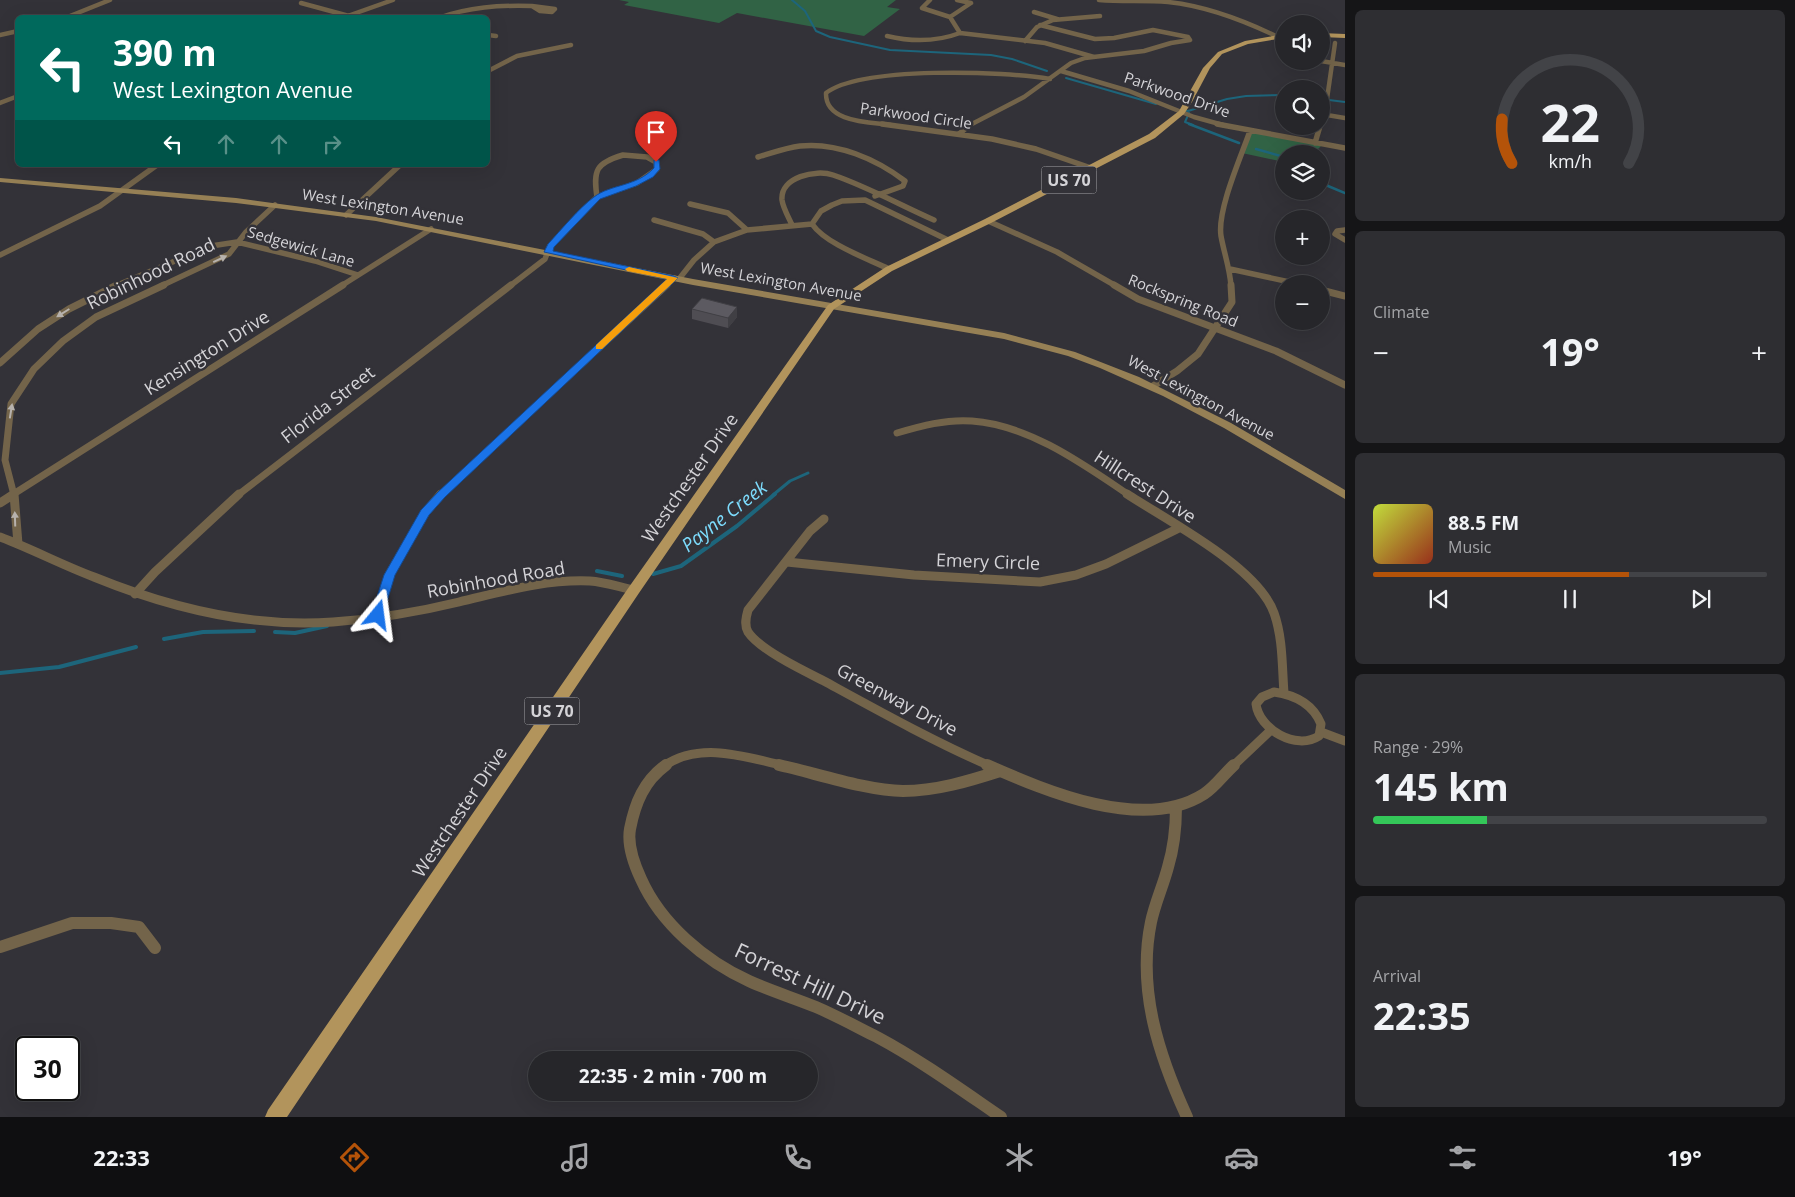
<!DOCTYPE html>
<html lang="en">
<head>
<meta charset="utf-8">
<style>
	body { margin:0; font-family:"Open Sans",sans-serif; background:#2e2e32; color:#f1f3f6; height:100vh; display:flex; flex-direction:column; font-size:19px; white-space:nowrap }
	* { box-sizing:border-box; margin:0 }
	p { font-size:16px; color:#a4a5a8 }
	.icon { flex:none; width:28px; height:28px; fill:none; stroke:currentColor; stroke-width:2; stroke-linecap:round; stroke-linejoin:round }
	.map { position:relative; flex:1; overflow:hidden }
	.panel { display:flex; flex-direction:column; gap:10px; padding:10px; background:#151517; width:450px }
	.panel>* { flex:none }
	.banner { position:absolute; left:15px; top:15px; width:475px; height:152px; border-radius:8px; box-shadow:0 5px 20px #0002,0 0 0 1px #424347; background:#00695c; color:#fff; overflow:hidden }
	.tools { position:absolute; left:1275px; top:15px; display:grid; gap:10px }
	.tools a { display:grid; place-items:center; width:55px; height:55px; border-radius:50%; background:#26262a; box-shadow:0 5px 20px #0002,0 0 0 1px #424347; font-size:25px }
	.speed { position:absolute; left:15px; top:1036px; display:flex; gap:10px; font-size:25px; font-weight:700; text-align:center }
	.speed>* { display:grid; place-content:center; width:65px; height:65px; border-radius:50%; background:#26262a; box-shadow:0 5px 20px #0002,0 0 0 1px #424347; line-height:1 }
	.speed .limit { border:2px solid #111; border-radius:8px; background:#fff; color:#111 }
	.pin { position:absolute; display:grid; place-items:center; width:42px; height:42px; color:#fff; margin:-51px -21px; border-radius:50% 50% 50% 0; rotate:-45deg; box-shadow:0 0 5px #0007 }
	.pin .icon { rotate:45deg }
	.me { position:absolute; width:55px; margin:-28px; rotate:16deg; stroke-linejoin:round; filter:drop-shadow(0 0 4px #0008) }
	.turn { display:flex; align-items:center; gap:18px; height:105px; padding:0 15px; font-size:22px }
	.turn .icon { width:65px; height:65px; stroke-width:2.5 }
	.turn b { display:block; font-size:35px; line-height:42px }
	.lanes { display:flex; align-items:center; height:48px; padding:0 15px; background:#0003; justify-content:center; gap:25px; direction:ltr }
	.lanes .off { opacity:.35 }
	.big { font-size:38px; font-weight:700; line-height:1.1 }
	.panel .tile { flex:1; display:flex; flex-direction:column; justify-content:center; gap:8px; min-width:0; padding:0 18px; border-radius:8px; background:#2e2e32 }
	.panel .dial { align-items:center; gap:0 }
	.dial svg { height:130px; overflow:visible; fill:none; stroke:#424347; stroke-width:7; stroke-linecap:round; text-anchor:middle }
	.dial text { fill:#f1f3f6; stroke:none }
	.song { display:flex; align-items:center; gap:15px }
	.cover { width:60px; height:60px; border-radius:8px; background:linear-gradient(135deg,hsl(70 70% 55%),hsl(10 70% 35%)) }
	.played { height:5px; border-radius:2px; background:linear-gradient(90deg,#b45309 65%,#424347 65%) }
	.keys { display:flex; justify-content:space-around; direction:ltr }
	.heat { display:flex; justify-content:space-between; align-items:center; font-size:28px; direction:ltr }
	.charge { height:8px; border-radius:4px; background:linear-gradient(90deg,#34c759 29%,#424347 0) }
	.trip { position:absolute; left:528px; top:1051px; width:290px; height:50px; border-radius:25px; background:#26262a; box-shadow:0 5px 20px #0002,0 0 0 1px #424347; font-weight:700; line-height:50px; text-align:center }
	.menu { display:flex; height:80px; justify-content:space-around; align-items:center; background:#0f0f11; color:#a4a5a8 }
	.menu .icon { width:35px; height:35px }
	.menu .selected { color:#b45309 }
	.menu b { font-size:22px; color:#f1f3f6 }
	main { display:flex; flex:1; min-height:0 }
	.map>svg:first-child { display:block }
	.green { fill:#316345 }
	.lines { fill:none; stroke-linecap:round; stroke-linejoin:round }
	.stream-far3 { stroke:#1d657b; stroke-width:2 }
	.stream-far2 { stroke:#1d657b; stroke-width:2.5 }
	.stream-far1 { stroke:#1d657b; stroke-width:3 }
	.stream { stroke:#1d657b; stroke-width:4 }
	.street-far4 { stroke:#73644a; stroke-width:4.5 }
	.street-far3 { stroke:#73644a; stroke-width:5.5 }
	.street-far2 { stroke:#73644a; stroke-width:7 }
	.street-far1 { stroke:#73644a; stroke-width:9 }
	.street { stroke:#73644a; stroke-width:12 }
	.secondary { fill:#968055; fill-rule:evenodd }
	.primary { fill:#b2945c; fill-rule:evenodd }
	.wall { fill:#4f4d53 }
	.shaded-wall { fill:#403f44 }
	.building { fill:#5c5a61; stroke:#403f44 }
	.oneway { fill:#b7b2ad }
	.route { fill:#1a73e8; stroke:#114b97 }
	.slow { fill:#f59e0b }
	.labels { text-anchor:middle; stroke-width:5; stroke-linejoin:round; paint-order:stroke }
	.far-street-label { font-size:15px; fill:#d4d3d7; stroke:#333238 }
	.shield { fill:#333238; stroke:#a4a3a7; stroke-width:1 }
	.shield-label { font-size:16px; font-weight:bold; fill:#d4d3d7 }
	.street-label { font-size:18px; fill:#d4d3d7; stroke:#333238 }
	.water-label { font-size:19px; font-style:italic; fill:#7ddcfd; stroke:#333238 }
	.near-street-label { font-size:21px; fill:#d4d3d7; stroke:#333238 }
</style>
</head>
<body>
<main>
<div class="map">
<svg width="1345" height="1117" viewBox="0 0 1345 1117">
	<rect width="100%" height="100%" fill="#333238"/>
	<path class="green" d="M619,0h277l-9,7 13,2 -36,27 -127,-23 -18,10 -95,-18 5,-3z
		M1250,131l73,13 -10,10h-29v8l-42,-9z"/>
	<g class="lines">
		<path class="stream-far3" d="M792,0l13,11 11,20 14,6 60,13 101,5 21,4 35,12
			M1066,78l90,26
			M1321,99l24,3
			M1182,110l6,1 39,-12 19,-3 38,-1
			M1189,113l-4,9 8,3"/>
		<path class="stream-far2" d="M1189,124l50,19
			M1256,149l28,8
			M1321,177l7,9 17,7"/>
		<path class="stream-far1" d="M773,495l17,-14 18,-8"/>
		<path class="stream" d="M597,571l25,5
			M653,574l28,-8 56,-40 38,-32
			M275,632l20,1 32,-7
			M164,639l39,-7 51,-1
			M0,673l59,-6 77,-20"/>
		<path class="street-far4" d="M1099,0c23,2 46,0 69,2 39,4 75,18 110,35
			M301,3l48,13
			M532,6l23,3 -3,3 -12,-1z
			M1034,12l23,7
			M950,17l21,-14 -14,-3
			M65,18l45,-18
			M342,18l51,-18
			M438,18c31,-11 61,-13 94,-12
			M1040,25l55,14 19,-1 39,-8 35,7 2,3
			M960,33l85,10 49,14
			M0,35l18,-4
			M488,35l8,1
			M887,36c25,6 49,6 73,-3l-10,-16 -28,-9 8,-8
			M1025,41l12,-14 16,-7 47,-4
			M1321,61l24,4
			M488,71l29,-15 54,-11
			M1061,71l68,20 65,26 29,8
			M0,103l18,-7
			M1321,114l24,4
			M1321,123l6,-24 8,-56
			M891,125c-20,-3 -66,-2 -65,-32 35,-27 179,-22 224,-14
			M970,125l54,-28 47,-34 14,-5 59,-7 27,-8 19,-3"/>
		<path class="street-far3" d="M882,124l110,15 44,10 55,19
			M1217,124l128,24
			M959,134l12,-10
			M1315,143l5,-17
			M623,155l24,2 9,5 1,7 -20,14 -40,14c-4,-27 -1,-34 26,-42z
			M758,157c14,-4 27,-9 42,-11 37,-4 76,13 105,35l-2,5 -28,10
			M690,204l38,9 19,17 65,-6 9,-13 11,-6 10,-4 23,-1 83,40
			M346,215l54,-50
			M654,220l49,14 11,8
			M988,221l69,31 59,34
			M812,224c14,20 54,34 77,45
			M792,225c-3,-7 -9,-17 -10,-25 -2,-23 34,-31 51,-25 33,11 69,31 101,45
			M1345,230l-8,1 -2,3 10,6
			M0,255l100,-49 57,-41
			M1230,269l69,15
			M679,279l15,-19 20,-18 33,-12
			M115,286l96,-40 26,-4 78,19 43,14
			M161,286l68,-32 17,-22 29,-27
			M341,286l90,-57
			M510,286l35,-27 5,-13 47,-49
			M665,286l9,-8
			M1231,286c-1,-17 -7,-33 -10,-50 -4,-26 20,-79 29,-105"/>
		<path class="street-far2" d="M1114,285l24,14 138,52 69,34
			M1321,290l24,6
			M0,363l38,-34 31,-20 48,-24
			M1153,386l24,-15 21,-17 34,-52 -1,-17
			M897,433c24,-7 49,-14 75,-12 57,4 111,43 157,74
			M12,495l331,-210
			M14,495l-9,-35 6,-56 23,-35 29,-28 33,-24 68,-32
			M238,495l273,-210
			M440,495l227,-210"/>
		<path class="street-far1" d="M14,494l4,50
			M1127,494c41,27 131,73 147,119 9,25 8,54 10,80
			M0,503l14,-9
			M824,519l-14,12 -62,79c-2,7 -4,15 0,22 12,18 56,39 76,49 55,30 109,60 166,85
			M0,537c32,12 62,28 94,40 76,31 156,51 239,45 42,-3 85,-10 126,-20 43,-10 86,-23 131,-21 15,1 29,6 44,9
			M787,562l127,13 126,7 36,-7 30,-11 73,-36
			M135,594l20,-22 84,-78
			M377,618l12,-43 36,-62 16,-19
			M1274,692c21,3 39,12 47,32l-2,12c-23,15 -60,-7 -63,-32l6,-7z
			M1321,732l24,9
			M664,766c36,-25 82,-9 121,0
			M1233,766l38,-36"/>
		<path class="street" d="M666,765c-22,16 -31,38 -36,64 -3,17 4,35 11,50 20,45 64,82 108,102 22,10 45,17 67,26 21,9 41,20 61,30 43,23 83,52 124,80
			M779,765c36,8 89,26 124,26 33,0 66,-10 97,-20
			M987,765c59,26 156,68 217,29 11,-7 20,-20 30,-29
			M1176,807c0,21 -2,40 -8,60 -5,19 -13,36 -17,55 -14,68 8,134 36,195
			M0,947l72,-24h39l28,4 16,21"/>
		<path class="secondary" d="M0,178l236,20 140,19 317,62 311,54 71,19 64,25 92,46 114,67v9l-121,-71 -61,-32 -63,-28 -32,-12 -64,-17 -311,-54 -317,-64 -140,-18 -236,-21z"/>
		<path class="primary" d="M1321,33l24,1v4l-24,-1z
			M1284,34v4l-36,6 -26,10 -12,14 -18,34 -8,12 -29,24 -164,85 -99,48 -58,38 -195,284 -352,524h-22l3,-7 361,-523 199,-282 58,-38 99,-48 164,-85 30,-23 24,-43 15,-16 27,-11z"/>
	</g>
	<path class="wall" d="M692,309l45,8 -9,11 -36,-9z"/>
	<path class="shaded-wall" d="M737,307v10l-9,11v-10z"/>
	<path class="building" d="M702,298l35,9 -9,11 -36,-9z"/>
	<defs><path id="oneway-solid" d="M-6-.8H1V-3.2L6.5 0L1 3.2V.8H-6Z" transform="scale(1.25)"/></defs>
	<g class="oneway">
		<use href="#oneway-solid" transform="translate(220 259) rotate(-25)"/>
		<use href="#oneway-solid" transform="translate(63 313) rotate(148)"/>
		<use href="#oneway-solid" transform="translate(11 411) rotate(-81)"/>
		<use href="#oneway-solid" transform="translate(15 519) rotate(-92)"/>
	</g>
	<path class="route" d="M654,160h5l1,9 -7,8 -17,9 -36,13 -46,48 -1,4 121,25 4,2 -233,219 -16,18 -34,60 -13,43h-9l-2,-3 13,-40 37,-65 17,-18 229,-213 -123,-27 4,-8c13,-14 31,-36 46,-47 17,-13 42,-10 60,-29z"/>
	<path class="slow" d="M629,267l49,11 -76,71h-6v-4l71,-66 -40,-8 -2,-2z"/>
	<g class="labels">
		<g class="far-street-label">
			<text transform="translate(1177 95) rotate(19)" y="5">Parkwood Drive</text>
			<text transform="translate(916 116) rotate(8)" y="5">Parkwood Circle</text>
			<text transform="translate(383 207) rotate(9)" y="5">West Lexington Avenue</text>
			<text transform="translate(301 247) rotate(16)" y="5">Sedgewick Lane</text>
			<text transform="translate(781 282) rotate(10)" y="5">West Lexington Avenue</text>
			<text transform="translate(1183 301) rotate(22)" y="5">Rockspring Road</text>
			<text transform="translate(1201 398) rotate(28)" y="5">West Lexington Avenue</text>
		</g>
		<g class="shield">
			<rect x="1041.5" y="166.5" width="55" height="27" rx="4"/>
			<rect x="524.5" y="697.5" width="55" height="27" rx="4"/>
		</g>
		<g class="shield-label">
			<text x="1069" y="186">US 70</text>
			<text x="552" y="717">US 70</text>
		</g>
		<g class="street-label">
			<text transform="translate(151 274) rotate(-26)" y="6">Robinhood Road</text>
			<text transform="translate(207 353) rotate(-32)" y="6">Kensington Drive</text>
			<text transform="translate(328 405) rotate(-38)" y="6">Florida Street</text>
			<text transform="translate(690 478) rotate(-55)" y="6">Westchester Drive</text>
			<text transform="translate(1145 487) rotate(33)" y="6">Hillcrest Drive</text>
			<text transform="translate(988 562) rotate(2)" y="6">Emery Circle</text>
			<text transform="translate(496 580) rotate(-10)" y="6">Robinhood Road</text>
			<text transform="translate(897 700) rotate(28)" y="6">Greenway Drive</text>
			<text transform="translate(460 812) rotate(-56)" y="6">Westchester Drive</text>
		</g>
		<g class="water-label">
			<text transform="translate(724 516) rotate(-38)" y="7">Payne Creek</text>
		</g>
		<g class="near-street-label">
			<text transform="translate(810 984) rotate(25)" y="7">Forrest Hill Drive</text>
		</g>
	</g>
</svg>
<div class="tools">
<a><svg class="icon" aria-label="sound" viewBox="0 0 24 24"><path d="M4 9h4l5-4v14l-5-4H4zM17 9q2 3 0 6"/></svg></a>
<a><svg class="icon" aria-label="search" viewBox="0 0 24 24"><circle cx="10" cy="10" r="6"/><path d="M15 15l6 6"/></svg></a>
<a><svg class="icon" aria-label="layers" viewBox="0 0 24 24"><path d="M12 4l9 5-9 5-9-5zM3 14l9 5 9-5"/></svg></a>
<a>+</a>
<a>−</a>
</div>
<div class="speed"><div class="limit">30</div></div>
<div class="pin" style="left:656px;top:162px;background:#d93025"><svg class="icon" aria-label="arrive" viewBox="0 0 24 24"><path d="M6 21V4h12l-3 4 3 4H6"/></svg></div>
<svg class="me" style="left:378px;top:615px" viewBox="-20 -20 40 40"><path d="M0-17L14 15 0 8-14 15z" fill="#1a73e8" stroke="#fff" stroke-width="4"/></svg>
<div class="trip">22:35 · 2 min · 700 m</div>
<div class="banner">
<div class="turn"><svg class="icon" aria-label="left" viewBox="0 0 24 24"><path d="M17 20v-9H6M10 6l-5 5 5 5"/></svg><div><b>390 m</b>West Lexington Avenue</div></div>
<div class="lanes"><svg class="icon" aria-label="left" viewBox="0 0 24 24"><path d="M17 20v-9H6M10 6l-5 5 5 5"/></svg><svg class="icon off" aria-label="ahead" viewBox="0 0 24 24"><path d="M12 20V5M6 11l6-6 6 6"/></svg><svg class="icon off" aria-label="ahead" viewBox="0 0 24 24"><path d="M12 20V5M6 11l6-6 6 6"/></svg><svg class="icon off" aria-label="right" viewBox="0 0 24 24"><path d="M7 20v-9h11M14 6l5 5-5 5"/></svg></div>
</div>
</div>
<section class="panel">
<div class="tile dial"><svg viewBox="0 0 100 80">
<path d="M14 69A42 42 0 1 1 86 69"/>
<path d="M14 69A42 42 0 0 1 8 42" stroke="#b45309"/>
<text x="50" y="56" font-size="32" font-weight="700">22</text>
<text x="50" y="72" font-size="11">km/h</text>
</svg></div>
<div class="tile"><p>Climate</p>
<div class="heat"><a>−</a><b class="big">19°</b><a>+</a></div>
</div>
<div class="tile">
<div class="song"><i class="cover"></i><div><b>88.5 FM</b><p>Music</p></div></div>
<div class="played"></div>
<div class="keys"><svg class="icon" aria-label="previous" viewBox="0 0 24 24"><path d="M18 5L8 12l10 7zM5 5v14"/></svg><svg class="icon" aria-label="pause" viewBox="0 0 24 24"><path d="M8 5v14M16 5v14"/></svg><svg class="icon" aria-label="next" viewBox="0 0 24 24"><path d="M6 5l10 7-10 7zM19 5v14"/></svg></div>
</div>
<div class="tile"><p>Range · 29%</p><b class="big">145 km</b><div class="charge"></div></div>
<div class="tile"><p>Arrival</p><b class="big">22:35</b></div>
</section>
</main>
<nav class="menu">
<b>22:33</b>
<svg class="icon selected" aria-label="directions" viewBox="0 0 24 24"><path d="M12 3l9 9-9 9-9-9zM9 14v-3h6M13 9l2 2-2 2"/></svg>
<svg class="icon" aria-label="music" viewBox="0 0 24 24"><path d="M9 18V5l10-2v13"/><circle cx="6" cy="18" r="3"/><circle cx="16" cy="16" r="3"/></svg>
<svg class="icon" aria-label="phone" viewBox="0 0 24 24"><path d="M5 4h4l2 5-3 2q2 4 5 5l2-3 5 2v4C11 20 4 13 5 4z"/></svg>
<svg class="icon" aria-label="climate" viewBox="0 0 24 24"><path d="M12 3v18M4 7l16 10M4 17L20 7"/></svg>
<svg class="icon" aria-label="car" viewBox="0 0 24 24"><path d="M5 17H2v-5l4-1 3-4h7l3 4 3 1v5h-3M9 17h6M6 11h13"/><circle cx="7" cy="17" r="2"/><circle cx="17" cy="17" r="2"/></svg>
<svg class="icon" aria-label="filters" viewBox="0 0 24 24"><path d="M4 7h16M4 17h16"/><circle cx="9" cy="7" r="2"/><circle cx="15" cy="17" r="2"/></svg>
<b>19°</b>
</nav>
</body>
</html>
